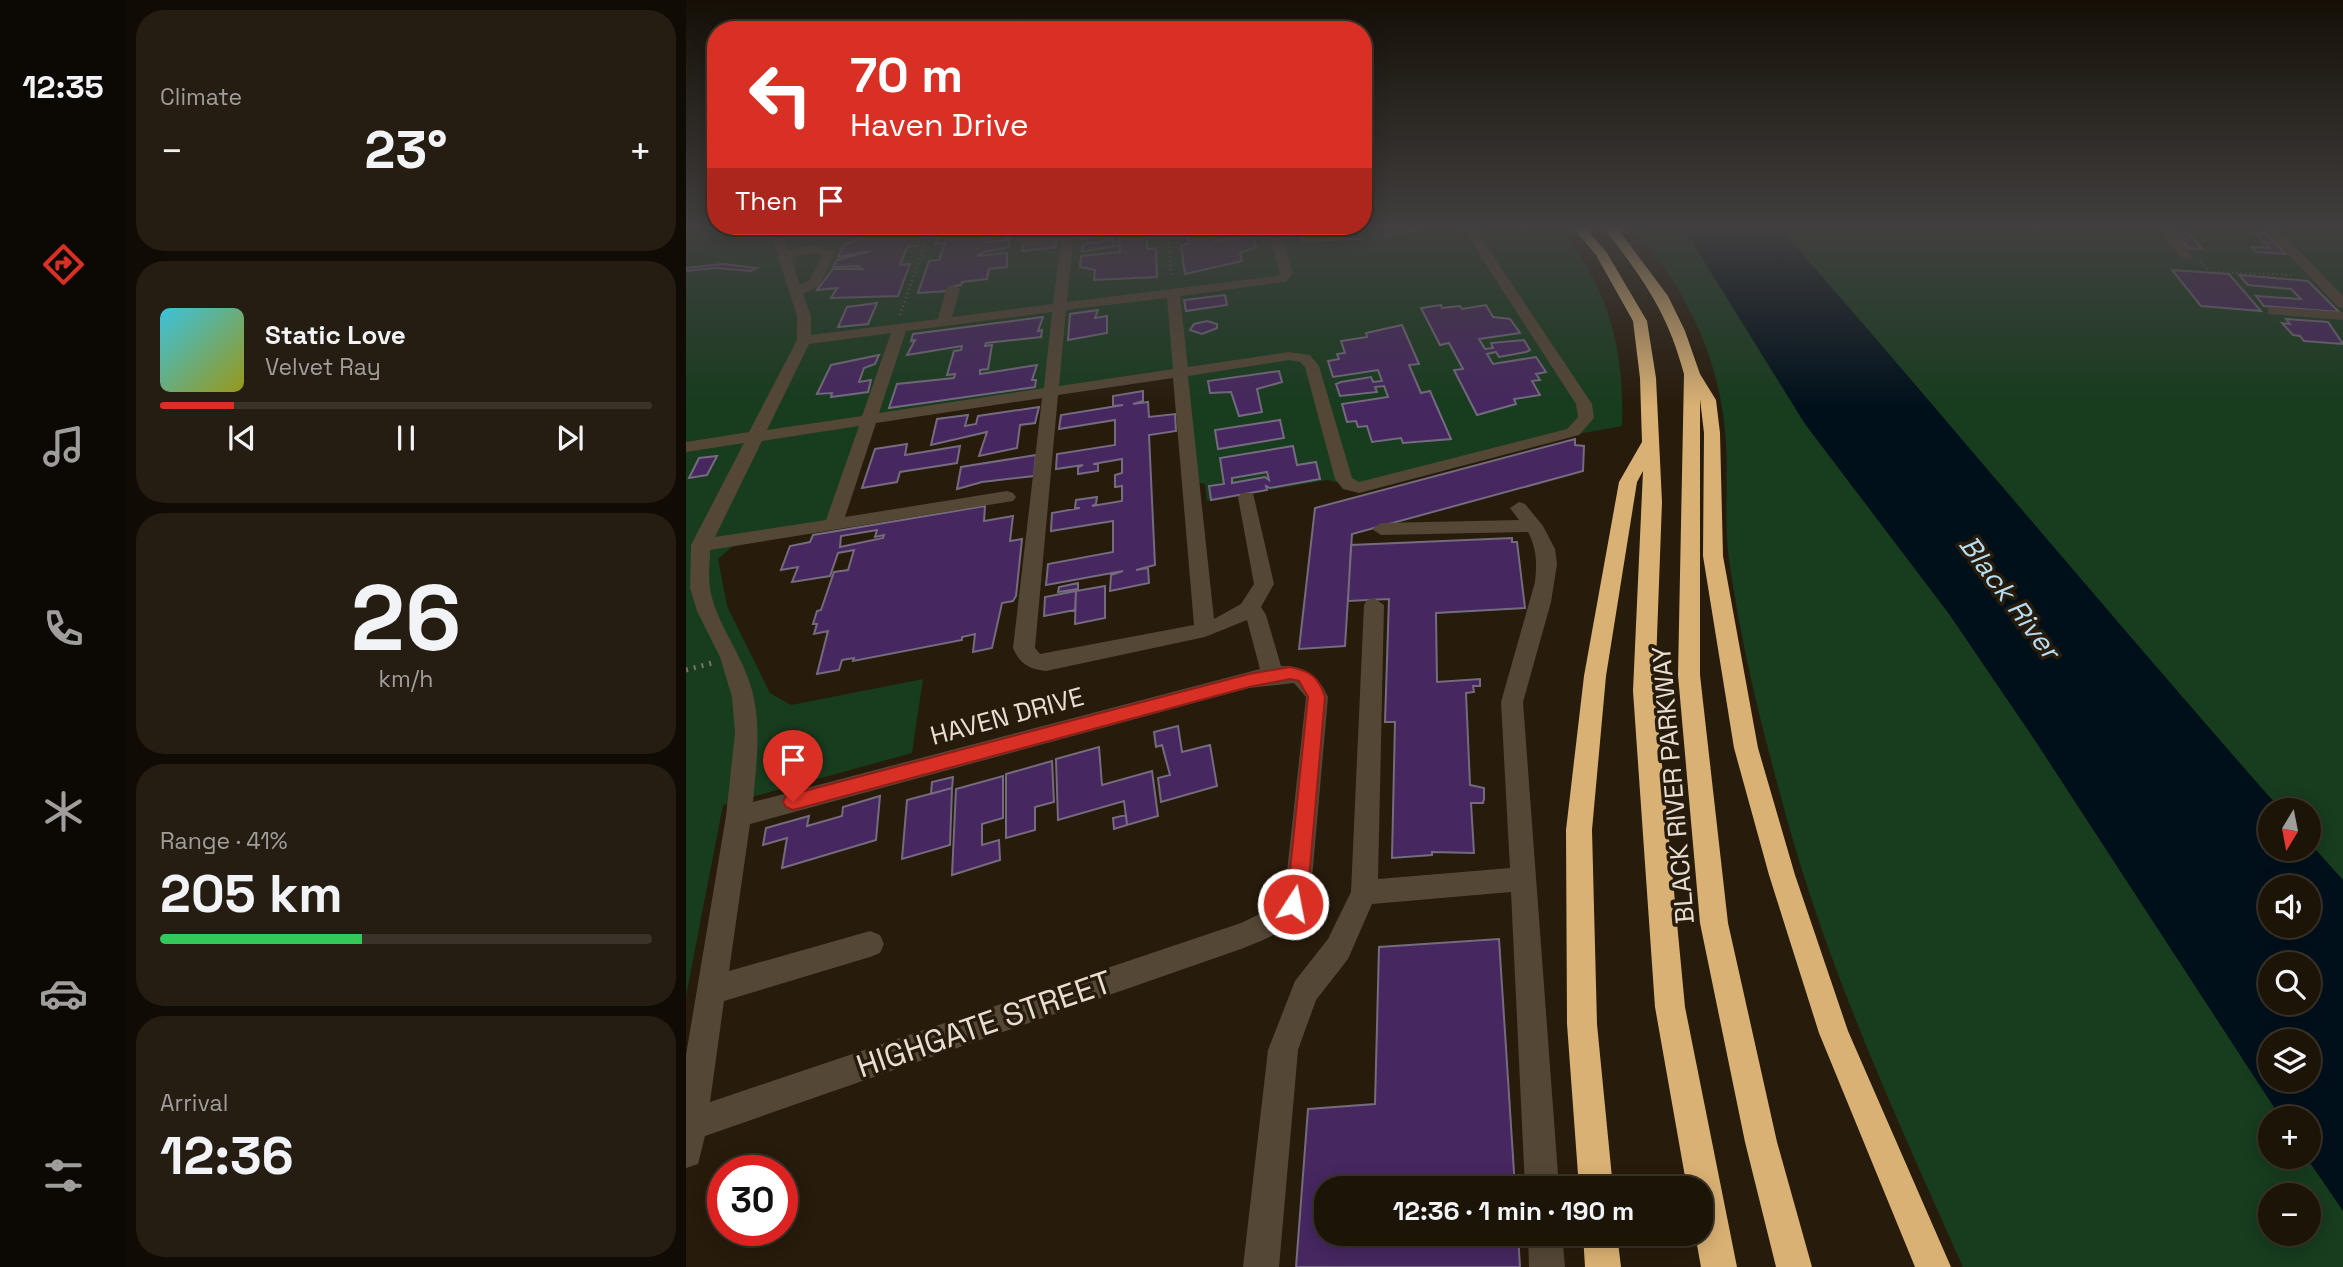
<!DOCTYPE html>
<html lang="en">
<head>
<meta charset="utf-8">
<style>
	body { margin:0; font-family:"Space Grotesk",sans-serif; background:#251d12; color:#f1f3f6; height:100vh; display:flex; flex-direction:column; font-size:26px; white-space:nowrap }
	* { box-sizing:border-box; margin:0 }
	p { font-size:23px; color:#a09e9c }
	.icon { flex:none; width:38px; height:38px; fill:none; stroke:currentColor; stroke-width:2; stroke-linecap:round; stroke-linejoin:round }
	.map { position:relative; flex:1; overflow:hidden }
	.drawer { display:flex; flex-direction:column; gap:10px; padding:10px; background:#100b04; width:560px }
	.drawer>* { flex:none }
	.banner { position:absolute; left:21px; top:21px; width:665px; height:214px; border-radius:28px; box-shadow:0 4px 18px #0003,0 0 0 2px #3b3329; background:#d93025; color:#fff; overflow:hidden }
	.needle { width:46px; rotate:190deg }
	.controls { position:absolute; left:1572px; top:798px; display:grid; gap:14px }
	.controls a { display:grid; place-items:center; width:63px; height:63px; border-radius:50%; background:#1d1408; box-shadow:0 4px 18px #0003,0 0 0 2px #3b3329; font-size:35px }
	.speed { position:absolute; left:21px; top:1155px; display:flex; gap:14px; font-size:35px; font-weight:700; text-align:center }
	.speed>* { display:grid; place-content:center; width:91px; height:91px; border-radius:50%; background:#1d1408; box-shadow:0 4px 18px #0003,0 0 0 2px #3b3329; line-height:1 }
	.speed .limit { border:10px solid #d22; background:#fff; color:#111 }
	.pin { position:absolute; display:grid; place-items:center; width:60px; height:60px; color:#fff; margin:-72px -30px; border-radius:50% 50% 50% 0; rotate:-45deg; box-shadow:0 0 7px #0007 }
	.pin .icon { rotate:45deg }
	.me { position:absolute; width:77px; margin:-38px; rotate:11deg; stroke-linejoin:round; filter:drop-shadow(0 0 5px #0008) }
	.turn { display:flex; align-items:center; gap:24px; height:147px; padding:0 28px; font-size:32px }
	.turn .icon { width:91px; height:91px; stroke-width:2.5 }
	.turn b { display:block; font-size:49px; line-height:60px }
	.then { display:flex; align-items:center; height:66px; padding:0 28px; background:#0003; gap:14px; font-size:26px }
	.big { font-size:52px; font-weight:700; line-height:1.1 }
	.drawer .tile { flex:1; display:flex; flex-direction:column; justify-content:center; gap:10px; min-width:0; padding:0 24px; border-radius:28px; background:#251d12 }
	.drawer .dial { align-items:center; gap:0 }
	.dial b { font-size:91px; line-height:1 }
	.song { display:flex; align-items:center; gap:21px }
	.cover { width:84px; height:84px; border-radius:10px; background:linear-gradient(135deg,hsl(190 70% 55%),hsl(60 70% 35%)) }
	.played { height:7px; border-radius:4px; background:linear-gradient(90deg,#d93025 15%,#3b3329 15%) }
	.keys { display:flex; justify-content:space-around; direction:ltr }
	.heat { display:flex; justify-content:space-between; align-items:center; font-size:38px; direction:ltr }
	.charge { height:10px; border-radius:5px; background:linear-gradient(90deg,#34c759 41%,#3b3329 0) }
	.trip { position:absolute; left:628px; top:1176px; width:399px; height:70px; border-radius:28px; background:#1d1408; box-shadow:0 4px 18px #0003,0 0 0 2px #3b3329; font-weight:700; line-height:70px; text-align:center }
	main { display:flex; flex:1; min-height:0 }
	.tabs { display:flex; flex-direction:column; width:126px; justify-content:space-around; align-items:center; background:#0c0803; color:#a09e9c }
	.tabs .icon { width:49px; height:49px }
	.tabs .selected { color:#d93025 }
	.tabs b { font-size:32px; color:#f1f3f6 }
	.map>svg:first-child { display:block }
	.green { fill:#173c1e; fill-rule:evenodd }
	.water { fill:#00101b; fill-rule:evenodd }
	.building { fill:#462760; stroke:#746b7f; stroke-width:2; fill-rule:evenodd }
	.lines { fill:none; stroke-linecap:round; stroke-linejoin:round }
	.path-far1 { stroke:#7d7365; stroke-width:2.5; stroke-dasharray:1 3.5; stroke-linecap:butt }
	.path { stroke:#7d7365; stroke-width:5; stroke-dasharray:2 6; stroke-linecap:butt }
	.minor { fill:#544736; fill-rule:evenodd }
	.highway { fill:#dab174; fill-rule:evenodd }
	.route { fill:#d93025; stroke:#8d1f18; stroke-width:2 }
	.labels { text-anchor:middle; stroke-width:7; stroke-linejoin:round; paint-order:stroke }
	.street-label { font-size:26px; fill:#e6ded3; stroke:#271b0b }
	.water-label { font-size:28px; font-style:italic; fill:#b4dcf2; stroke:#271b0b }
	.near-street-label { font-size:32px; fill:#e6ded3; stroke:#271b0b }
</style>
</head>
<body>
<main>
<nav class="tabs">
<b>12:35</b>
<svg class="icon selected" aria-label="directions" viewBox="0 0 24 24"><path d="M12 3l9 9-9 9-9-9zM9 14v-3h6M13 9l2 2-2 2"/></svg>
<svg class="icon" aria-label="music" viewBox="0 0 24 24"><path d="M9 18V5l10-2v13"/><circle cx="6" cy="18" r="3"/><circle cx="16" cy="16" r="3"/></svg>
<svg class="icon" aria-label="phone" viewBox="0 0 24 24"><path d="M5 4h4l2 5-3 2q2 4 5 5l2-3 5 2v4C11 20 4 13 5 4z"/></svg>
<svg class="icon" aria-label="climate" viewBox="0 0 24 24"><path d="M12 3v18M4 7l16 10M4 17L20 7"/></svg>
<svg class="icon" aria-label="car" viewBox="0 0 24 24"><path d="M5 17H2v-5l4-1 3-4h7l3 4 3 1v5h-3M9 17h6M6 11h13"/><circle cx="7" cy="17" r="2"/><circle cx="17" cy="17" r="2"/></svg>
<svg class="icon" aria-label="filters" viewBox="0 0 24 24"><path d="M4 7h16M4 17h16"/><circle cx="9" cy="7" r="2"/><circle cx="15" cy="17" r="2"/></svg>
</nav>
<section class="drawer">
<div class="tile"><p>Climate</p>
<div class="heat"><a>−</a><b class="big">23°</b><a>+</a></div>
</div>
<div class="tile">
<div class="song"><i class="cover"></i><div><b>Static Love</b><p>Velvet Ray</p></div></div>
<div class="played"></div>
<div class="keys"><svg class="icon" aria-label="previous" viewBox="0 0 24 24"><path d="M18 5L8 12l10 7zM5 5v14"/></svg><svg class="icon" aria-label="pause" viewBox="0 0 24 24"><path d="M8 5v14M16 5v14"/></svg><svg class="icon" aria-label="next" viewBox="0 0 24 24"><path d="M6 5l10 7-10 7zM19 5v14"/></svg></div>
</div>
<div class="tile dial"><b>26</b><p>km/h</p></div>
<div class="tile"><p>Range · 41%</p><b class="big">205 km</b><div class="charge"></div></div>
<div class="tile"><p>Arrival</p><b class="big">12:36</b></div>
</section>
<div class="map">
<svg width="1657" height="1267" viewBox="0 0 1657 1267">
	<rect width="100%" height="100%" fill="#271b0b"/>
	<path class="green" d="M0,229h875c48,59 64,123 61,197l-66,12 -197,50 -31,-8 -121,21 -2,-17 -10,-2 -10,-115 -321,50 -38,105 -80,13 -28,24 9,47 43,87 21,12 132,-26 -11,74 -189,52 -37,191z
		M948,229h709v1038h-380c-64,-143 -130,-286 -173,-437 -25,-89 -48,-178 -61,-270 -5,-38 -1,-78 -3,-116 -4,-82 -39,-154 -92,-215zM1584,810h38v39h-38zM1584,887h38v39h-38zM1584,964h38v39h-38zM1584,1041h38v39h-38zM1584,1118h38v39h-38zM1584,1195h38v39h-38z"/>
	<path class="water" d="M998,229h97c168,193 331,389 500,581h-11v39h38v-8l35,39v331l-37,-54 2,-39h-27l-245,-376 -87,-128 -144,-190zM1584,887h38v39h-38zM1584,964h38v39h-38zM1584,1041h38v39h-38z"/>
	<path class="building" d="M238,229l-7,17 -10,1 -7,18 10,-1 -12,32 -67,2 6,-10 -20,2 16,-21h29l-4,-3 -25,1 4,-7 34,-9 -33,6 6,-13 17,-5 4,-9z
		M255,229h44l-6,3 33,-3 -2,9 -6,1 1,-3 -25,3 6,3 24,-2 -1,7 -25,5 -7,4 30,-3v14l-18,2 -2,10 -25,3 -1,3 -11,2 -2,4 -30,2 11,-32 10,-1 6,-17 -10,1z
		M397,229h72l-8,2v18l9,-1 1,29 -63,3 1,-10 -15,-3 1,-11 39,-4v-7l-33,6h-5l1,-7 30,-5v3l7,-1v-7l-38,5z
		M500,229h64l-4,4 -32,1 1,7 38,-5 3,11 -16,6 2,8 -57,13 -4,-29 8,-1z
		M599,229h71l5,10 -58,2 -3,-9z
		M698,229h33l1,1 -31,6z
		M1489,233l14,1 13,15 -14,-1z
		M1569,233h11l20,21 -30,-2 -5,-5 19,1z
		M371,241l-1,6 -34,4 1,-6z
		M37,264l34,4 -6,3 -35,-3 -30,3v-3z
		M1486,270l57,4 32,37 -60,-5z
		M1553,275l69,6 31,31 -75,-6 -8,-10 45,3 -10,-10 -43,-4z
		M539,295l2,10 -41,6 -2,-11z
		M191,303l-9,21 -30,3 9,-20z
		M755,305l1,3 18,-2 2,3 24,-4 7,12 17,2 10,14 -41,6 6,10 8,-1 -2,-5 33,-3 6,10 -4,2 -27,5 -3,-5 -9,2 6,10 43,-7 10,15 -10,2 4,6 -8,1 8,14 -26,4 2,5 -39,11 -23,-45 9,-1 -14,-26 -9,2 -19,-37z
		M412,310l-3,8 12,-2v17l-39,7 2,-26z
		M357,317l-5,14 4,-1 -1,7 -55,6 -1,3 7,-1 -4,24 -8,1v4l57,-9 -5,15h4l-1,7 -146,21 8,-24 57,-6 1,-4 -8,1 7,-24 7,-1 1,-4 -55,9 8,-15 -4,1 2,-7z
		M1600,319l42,3 15,22 -39,-3 -4,-5 -7,-1 -11,-12 8,1z
		M521,321l10,3v4l-15,6 -12,-4 4,-6z
		M716,325l17,39 -10,1 12,28 9,-2 21,48 -48,4 -2,-5 -29,4 -5,-16 -9,1 -2,-6 -9,1 -5,-18 46,-7 -4,-11 -9,1 2,5 -37,4 -4,-12 5,-2 30,-5 2,5 9,-1 -4,-11 -45,7 -5,-16 11,-2 -2,-5 8,-1 -4,-12 26,-4 -1,-4z
		M193,355l-4,9 -11,4 -5,14 12,-2 -3,12 -37,5 1,-4 -15,1 14,-29z
		M593,371l3,11 -25,7 5,23 -23,4 -8,-24 -21,1 -2,-12z
		M457,391v10l-10,3 15,-2 1,15 26,-3 1,17 -27,4 6,130 -19,5 12,-2 1,15 -39,8 1,-16 12,-4 -77,14 2,-21 65,-12v-31l-62,10 1,-18 28,-5h-5l1,-8 21,-3 -1,7 -4,2 30,-5v-15l-7,1v-12l7,-2v-14l-29,5h5v7l-20,3v-7l5,-2 -27,4 1,-15 58,-9v-25l-56,9 2,-14 62,-10 -10,1v-10z
		M353,407l-4,16 -15,2 -3,23 -38,8 8,-24 -56,13 6,-26 31,-4 -3,11 11,-2 2,-8z
		M594,420l4,18 -66,11 -3,-19z
		M889,439v6l9,1 -1,25 -231,63 -7,112 -46,3 16,-141z
		M221,444l-2,11 55,-9 -3,17 -57,9 -3,10 -35,6 13,-39z
		M607,446l4,19 19,-3 4,17 -50,9 -4,-2 1,4 -56,10 -2,-14 15,-2 -4,-26zM581,472l2,8 -4,-3 -33,6v-5z
		M350,455l-2,21 -52,6 -25,7 4,-22z
		M31,456l-10,19 -18,3 10,-20z
		M299,506l-1,15 29,-5 -3,25 12,-2 -6,57 -3,5 -11,2 -10,45 -19,4 2,-18 -13,3v3l-109,21 1,-3 -12,2 -3,10 -22,4 11,-43 -14,3 3,-10h-4l4,-13 4,-1 13,-38 14,-2 6,-20 -16,3 -8,23 -38,6 6,-15 -17,3 9,-24 20,-4 3,-7zM191,530l-2,7 9,-2 -1,3 -43,9 1,-11z
		M826,538v4h5l8,66 -89,5 1,69 43,-3v7h-7l1,6 -8,1 4,92 14,3v11l-1,4h-12l3,50 -42,-1v3l-40,3 3,-136h-10l4,-123 -41,2 3,-56z
		M392,583v6l-20,3 1,-5z
		M419,586v32l-30,6 1,-33z
		M390,591l-1,19 -31,6 1,-19z
		M492,726l4,26 28,-7 7,41 -56,16 -3,-24 12,-3 -8,-30 -6,2 -2,-15z
		M413,747l3,38 50,-14 6,45 -31,9 -3,-24 -66,19 -2,-61z
		M366,761l2,41 -19,5v23l-29,8v-64z
		M317,776v42l-21,6v21l17,-5 1,20 -48,15 4,-86z
		M267,777l-1,11 -21,6 1,-12z
		M266,788l-2,57 -48,14 5,-59z
		M194,796l-4,44 -94,28 5,-30 -24,7 3,-17 43,-12 -2,10 35,-10 1,-9z
		M440,815l1,10 -13,4 -1,-11z
		M813,939l16,249h-189v46h192l2,33h-224l12,-158 67,-5 4,-157z"/>
	<g class="lines">
		<path class="path-far1" d="M481,229l5,49
			M1514,262l10,10 82,3
			M214,315l30,-86"/>
		<path class="path" d="M0,670l26,-7"/>
		<path class="minor" d="M83,229h12l7,21 25,-5 23,7 -17,34 -16,8 8,22v19l127,-16 8,-30 7,-4 7,4 -8,28 101,-13 8,-63 -31,4 -15,-4v-12h12l-2,7 5,1 44,-8 -7,73 209,-26 4,-3 -13,-44h12l14,45 -8,8 -105,14 8,71 101,-15 21,3 9,11 33,112 7,4 208,-53 11,-12 -2,-13 -113,-175h12l117,175 2,14 -15,17 -220,58 -16,-4 -8,-10 -30,-112 -5,-5 -11,-2 -101,16 26,243 27,-15 13,-20 -16,-87 3,-4h12l21,91 -13,23 5,8 15,51c25,0 37,9 47,31l-17,193c-15,38 -34,45 -70,59l-536,187 -7,28 -12,4v-113l40,-239 9,-83 -3,-36 -12,-40 -23,-46 -7,-23 1,-43 53,-102 -58,9v-10l63,-10 48,-92v-24zM127,253l10,1 -14,27 -9,4 -9,-28zM481,298l6,71 -114,17 7,-76zM366,312l-8,76 -165,25 27,-82zM205,333l-29,83 -95,14 42,-86zM487,378l21,247 -154,29 -5,-6 23,-253zM356,398l-29,250c7,16 16,21 33,23l159,-34 42,-17 13,49 -507,133c3,-35 8,-69 1,-103 -7,-40 -39,-75 -44,-111 -2,-12 0,-26 0,-38l303,-49 3,-4 -3,-4 -6,-2 -162,26 31,-94zM173,426l-33,94 -111,17 47,-96zM608,683l12,14 -21,193 -19,21 -25,12 -531,179 14,-101 146,-44 10,-4 4,-9 -4,-9 -10,-4 -141,40 21,-147 499,-136z
			M1473,229h12l21,27 -2,3h-8z
			M1579,229h13l65,67v12l-5,-1z
			M1587,307l70,5v8l-75,-6v-6z
			M833,502l6,2 18,22 12,23 2,15 -6,38 -28,100 36,486h-34l-14,-296 -139,12 -24,55 -32,41 -18,50 -19,217h-36l25,-217 27,-69 33,-42 23,-47 13,-287 3,-5 7,-2 10,7 -6,274 132,-11 -9,-166 34,-120c2,-18 2,-33 -7,-50l-147,3 -9,-6 9,-6 138,-3 -9,-12z
			M842,1234h34l3,33h-36z"/>
		<path class="highway" d="M888,229h13l20,24 40,68 9,57 6,124 -7,189 30,316 52,260h-36l-6,-33h6v-46h-14l-32,-181 -22,-316 10,-220 -6,11 -31,194 -14,154 5,194 16,164h-34l-12,-164 -1,-194 18,-154 35,-194 23,-40 -2,-64 -7,-57 -37,-66z
			M919,229h13l50,67 17,35 15,43 16,26 4,33 3,123 35,192 37,127 53,156 103,236h-36l-96,-234 -50,-158 -35,-127 -31,-192 1,-123 -4,-34v276l28,248 49,219 35,125h-36l-31,-125 -45,-219 -22,-248 6,-301c-17,-63 -40,-93 -79,-145z
			M897,1234h34l4,33h-36z"/>
	</g>
	<linearGradient id="sky" x2="0" y2="1"><stop stop-color="#150f06"/><stop offset="0.56" stop-color="#413f3f"/><stop offset="1" stop-color="#413f3f" stop-opacity="0"/></linearGradient>
	<rect width="1657" height="407" fill="url(#sky)"/>
	<path class="route" d="M604,667c20,4 29,10 35,30l-17,193 -8,21 -7,3 -7,-3 -3,-7 5,-14 20,-193 -9,-16 -9,-2 -41,8 -456,123 -7,-3 -3,-5 3,-6 7,-2 456,-120z"/>
	<g class="labels">
		<g class="street-label">
			<text transform="translate(321 716) rotate(-15)" y="9">HAVEN DRIVE</text>
			<text transform="translate(987 785) rotate(-95)" y="9">BLACK RIVER PARKWAY</text>
		</g>
		<g class="water-label">
			<text transform="translate(1324 597) rotate(53)" y="10">Black River</text>
		</g>
		<g class="near-street-label">
			<text transform="translate(298 1024) rotate(-19)" y="11">HIGHGATE STREET</text>
		</g>
	</g>
</svg>
<div class="controls">
<a><svg class="needle" viewBox="-14 -14 28 28"><path d="M0-13l5 13h-10z" fill="#e53935"/><path d="M0 13l5-13h-10z" fill="#a09e9c"/></svg></a>
<a><svg class="icon" aria-label="sound" viewBox="0 0 24 24"><path d="M4 9h4l5-4v14l-5-4H4zM17 9q2 3 0 6"/></svg></a>
<a><svg class="icon" aria-label="search" viewBox="0 0 24 24"><circle cx="10" cy="10" r="6"/><path d="M15 15l6 6"/></svg></a>
<a><svg class="icon" aria-label="layers" viewBox="0 0 24 24"><path d="M12 4l9 5-9 5-9-5zM3 14l9 5 9-5"/></svg></a>
<a>+</a>
<a>−</a>
</div>
<div class="speed"><div class="limit">30</div></div>
<div class="pin" style="left:107px;top:802px;background:#d93025"><svg class="icon" aria-label="arrive" viewBox="0 0 24 24"><path d="M6 21V4h12l-3 4 3 4H6"/></svg></div>
<svg class="me" style="left:607px;top:904px" viewBox="-20 -20 40 40"><circle r="17" fill="#d93025" stroke="#fff" stroke-width="3"/><path d="M0-11L8 9 0 5-8 9z" fill="#fff"/></svg>
<div class="trip">12:36 · 1 min · 190 m</div>
<div class="banner">
<div class="turn"><svg class="icon" aria-label="left" viewBox="0 0 24 24"><path d="M17 20v-9H6M10 6l-5 5 5 5"/></svg><div><b>70 m</b>Haven Drive</div></div>
<div class="then">Then<svg class="icon" aria-label="arrive" viewBox="0 0 24 24"><path d="M6 21V4h12l-3 4 3 4H6"/></svg></div>
</div>
</div>
</main>
</body>
</html>
